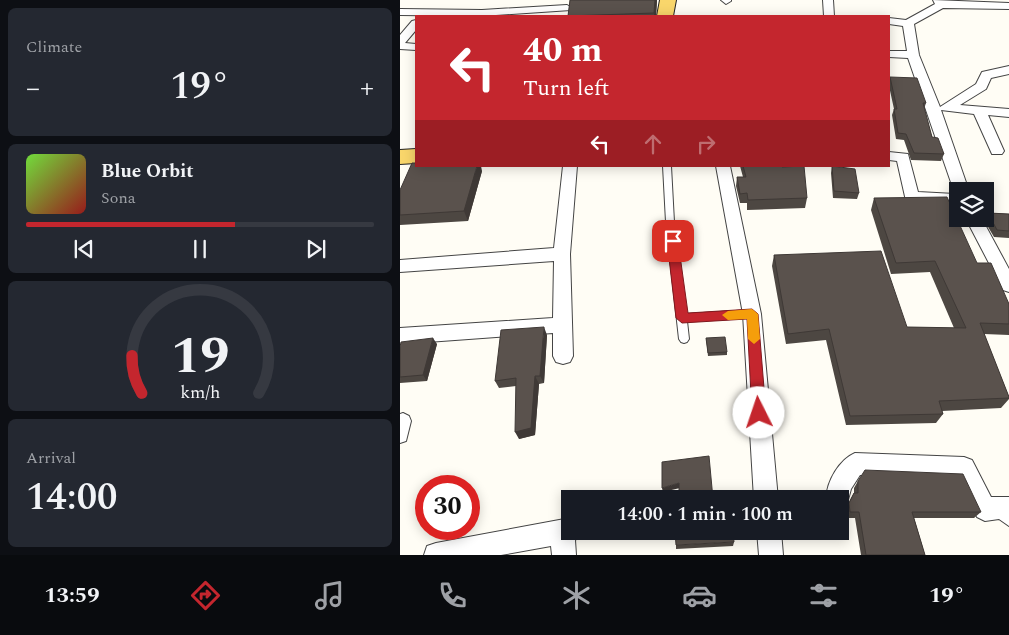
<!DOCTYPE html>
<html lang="en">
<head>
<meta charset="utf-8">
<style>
	body { margin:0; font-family:Spectral,serif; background:#242831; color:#f1f3f6; height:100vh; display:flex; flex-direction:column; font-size:19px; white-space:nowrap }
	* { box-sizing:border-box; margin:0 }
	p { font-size:16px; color:#9ea1a6 }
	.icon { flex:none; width:28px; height:28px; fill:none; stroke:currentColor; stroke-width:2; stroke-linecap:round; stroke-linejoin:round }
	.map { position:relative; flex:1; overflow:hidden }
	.drawer { display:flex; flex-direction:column; gap:8px; padding:8px; background:#0d0f14; width:400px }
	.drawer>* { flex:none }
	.hud { position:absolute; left:15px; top:15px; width:475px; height:152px; border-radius:0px; box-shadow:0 2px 12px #0003; background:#c4262e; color:#fff; overflow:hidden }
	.tools { position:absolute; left:549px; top:182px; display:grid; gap:10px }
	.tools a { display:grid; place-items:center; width:45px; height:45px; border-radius:0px; background:#171b24; box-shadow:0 2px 12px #0003; font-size:25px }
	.speed { position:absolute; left:15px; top:475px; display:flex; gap:10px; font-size:25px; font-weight:700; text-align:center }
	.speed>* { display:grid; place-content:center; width:65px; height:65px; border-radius:50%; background:#171b24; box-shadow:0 2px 12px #0003; line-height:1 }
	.speed .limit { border:8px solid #d22; background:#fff; color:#111 }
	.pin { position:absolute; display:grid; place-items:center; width:42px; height:42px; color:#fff; margin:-21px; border-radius:10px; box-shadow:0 2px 8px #0006 }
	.me { position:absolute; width:55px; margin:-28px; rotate:356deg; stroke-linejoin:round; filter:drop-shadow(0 0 4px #0008) }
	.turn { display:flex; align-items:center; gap:18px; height:105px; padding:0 25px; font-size:22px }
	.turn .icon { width:65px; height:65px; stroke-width:2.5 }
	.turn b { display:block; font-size:35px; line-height:42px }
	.lanes { display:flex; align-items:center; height:48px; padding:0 25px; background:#0003; justify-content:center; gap:25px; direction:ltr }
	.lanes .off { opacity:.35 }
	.big { font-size:38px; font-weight:600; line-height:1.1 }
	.drawer .widget { flex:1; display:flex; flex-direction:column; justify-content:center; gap:8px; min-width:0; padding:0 18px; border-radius:8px; background:#242831 }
	.drawer .dial { align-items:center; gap:0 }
	.dial svg { height:130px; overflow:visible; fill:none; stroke:#363941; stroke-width:7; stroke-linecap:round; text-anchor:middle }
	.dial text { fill:#f1f3f6; stroke:none }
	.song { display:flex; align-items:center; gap:15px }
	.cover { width:60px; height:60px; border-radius:8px; background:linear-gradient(135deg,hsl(100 70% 55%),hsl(0 70% 35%)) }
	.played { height:5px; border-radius:2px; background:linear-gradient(90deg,#c4262e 60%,#363941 60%) }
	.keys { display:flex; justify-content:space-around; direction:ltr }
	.heat { display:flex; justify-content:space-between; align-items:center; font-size:28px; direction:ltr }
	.trip { position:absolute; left:161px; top:490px; width:288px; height:50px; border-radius:0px; background:#171b24; box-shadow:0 2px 12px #0003; font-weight:600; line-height:50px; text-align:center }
	.tab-bar { display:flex; height:80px; justify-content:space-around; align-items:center; background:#090b0e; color:#9ea1a6 }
	.tab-bar .icon { width:35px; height:35px }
	.tab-bar .active { color:#c4262e }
	.tab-bar b { font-size:22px; color:#f1f3f6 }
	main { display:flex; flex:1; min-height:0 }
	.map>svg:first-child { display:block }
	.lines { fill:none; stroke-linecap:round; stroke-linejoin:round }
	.service-casing { stroke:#444; stroke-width:2 }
	.pedestrian-casing { stroke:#444; stroke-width:2 }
	.minor-casing { stroke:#444; stroke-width:2 }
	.primary-casing { stroke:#222; stroke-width:2 }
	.service { fill:#fff; fill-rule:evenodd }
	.pedestrian { fill:#fff; fill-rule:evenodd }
	.minor { fill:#fff; fill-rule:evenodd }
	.primary { fill:#f9d66b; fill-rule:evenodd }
	.wall { fill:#4d4742 }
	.shaded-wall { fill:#3f3936 }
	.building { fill:#5a524d; stroke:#3f3936 }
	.route { fill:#c4262e; stroke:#7f191e }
	.slow { fill:#f59e0b }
</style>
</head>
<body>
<main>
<section class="drawer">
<div class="widget"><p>Climate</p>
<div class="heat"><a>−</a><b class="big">19°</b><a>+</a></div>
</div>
<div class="widget">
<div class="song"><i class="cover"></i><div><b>Blue Orbit</b><p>Sona</p></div></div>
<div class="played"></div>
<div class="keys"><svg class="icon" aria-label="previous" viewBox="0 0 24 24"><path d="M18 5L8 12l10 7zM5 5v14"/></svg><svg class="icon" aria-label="pause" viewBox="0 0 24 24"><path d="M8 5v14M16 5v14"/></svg><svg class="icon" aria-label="next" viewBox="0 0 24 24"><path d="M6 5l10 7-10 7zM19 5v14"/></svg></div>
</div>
<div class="widget dial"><svg viewBox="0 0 100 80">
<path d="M14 69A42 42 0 1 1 86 69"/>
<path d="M14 69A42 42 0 0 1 8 46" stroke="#c4262e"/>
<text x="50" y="56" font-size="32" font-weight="700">19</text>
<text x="50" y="72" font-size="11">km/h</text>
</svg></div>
<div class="widget"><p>Arrival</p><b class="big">14:00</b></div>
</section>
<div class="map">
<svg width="609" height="555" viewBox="0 0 609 555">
	<rect width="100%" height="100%" fill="#fffdf5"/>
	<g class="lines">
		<defs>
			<path id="service" d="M263,166h8l3,56 12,92 66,-4 3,1 2,3 -2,3 -3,1 -65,3 2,18 -2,3 -3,1 -3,-1 -2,-3 -13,-117z"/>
			<path id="pedestrian" d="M3,413l6,3 2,5 -5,20 -6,2v-29z"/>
			<path id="minor" d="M321,0h10v1l-5,3z
				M423,0h10l1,16h-10z
				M533,0l76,3v6l-66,-1 -29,16 5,31 21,52 36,-23 6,-12 27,-6v8l-18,4 -5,11 -26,16 49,4v8l-21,-2 16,36 -2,3h-10l-18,-40 -33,-4 28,81h-11v13l-52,-3 -9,-40 -8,-1v-8l19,2 10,38 37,2 -47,-136 -19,-1v-6h18l-4,-25 -14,-2v-6l17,2 29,-16z
				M167,5l5,3 -1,2 -89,6 -82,-1v-6l82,1z
				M16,20v10l-11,13 11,1v6l-16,-1v-14l12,-14z
				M163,166h14l-7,88 3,102 -3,6 -7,2 -7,-2 -3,-6v-23l-153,11v-16l153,-10 1,-57 -154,11v-12l154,-12z
				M316,166h14l31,148 17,185h-24l-11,-185z
				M566,219h16l27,50v23l-6,-2z
				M455,453l109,4 8,3 19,37h18v29l-10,-7 -14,2 -8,-4 -19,-38 -98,-4 -9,14 -5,18 -6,3v-11h-14c1,-18 13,-39 29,-46z
				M170,518v13h11l-3,7 -3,2 1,15h-24l-1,-9 -50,9h-77l3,-9 9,-3z
				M357,531h24l2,24h-24z"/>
			<path id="primary" d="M260,0h16l-3,16h-16z
				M16,149v14l-16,1v-14z"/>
		</defs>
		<use href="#service" class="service-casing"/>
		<use href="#pedestrian" class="pedestrian-casing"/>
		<use href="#minor" class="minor-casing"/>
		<use href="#primary" class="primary-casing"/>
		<use href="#service" class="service"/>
		<use href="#pedestrian" class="pedestrian"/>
		<use href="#minor" class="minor"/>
		<use href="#primary" class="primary"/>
	</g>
	<path class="wall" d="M170,0h87l-1,16h-88z
		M490,77l36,26 -2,6 8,28 12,17 -3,7 -30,-1 -7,-20 -8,-1 -4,-24 2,-6 -5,-23z
		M340,166h42l25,32 -2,10 -58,2v-7h-7l-4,-17 1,-9h6z
		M432,166l27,27 -2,6 -24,-1 -2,-25z
		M82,171l-14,50 -68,4v-35z
		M474,198l103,65 32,41v31l-25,-1 25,63v2l-8,9 -59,3 1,3 -7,9 -90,2 -20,-85 -40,4 -14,-78 2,-11 133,72 47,1 -24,-56 -39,2 -20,-64z
		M588,213l21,1v24l-15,-1 -10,-17z
		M147,335l-3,48 -5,1 -4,51 -16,4 -3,-53 -17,2 -4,-7z
		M306,338l21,14v3l-19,1z
		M37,344l-10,37 -27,2v-36z
		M458,481l123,31 -7,6h-60l11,37h-64l-6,-37h-8l-1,-9 4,-9 4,-7v-5z
		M334,542l-1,4 -57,3v-4z"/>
	<path class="shaded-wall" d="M255,0h2l-1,16h-2z
		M77,166h4l1,5 -14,50 -4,-10z
		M144,327l3,8 -3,48 -4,-7z
		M33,338l4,6 -10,37 -4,-6z
		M135,376l4,8 -4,51 -16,4 -4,-7z
		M279,483l1,5 -17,4 -1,-4z"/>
	<path class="building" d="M170,0h85l-1,13 -86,3z
		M490,77l27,1 9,25h-3l9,34 6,1 6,16 -30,-1 -8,-19 -8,-1 -4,-24h3z
		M12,163h4v3h61l-13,45 -64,4v-25z
		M343,166h39v1l22,-1 3,32 -59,2 -1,-7 -7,1 -3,-17h9z
		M432,166l23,3 4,24 -25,-2z
		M547,197l30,66h14l18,41v20l-29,-1 29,74v1l-70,3 4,13 -93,2 -21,-87 -41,5 -14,-79 107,-4 26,76 59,1 -31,-67 -39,2 -22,-65z
		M588,213l21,1v17l-12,-1z
		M144,327l-4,49h-5l-4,52 -16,4 1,-54 -21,3 6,-51z
		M325,337l2,15 -19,1 -2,-15z
		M33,338l-10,37 -23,2v-30l1,-5z
		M309,456l4,43h-34v-16l-17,5v-26z
		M465,470l98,4 18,38h-69l13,43h-59l-7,-43h-9l-1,-9 5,-10h4v-12z
		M275,531h58l1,11 -58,3z"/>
	<path class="route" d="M273,237l5,4 10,72 64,-4 6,5 8,99 -2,5 -5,1 -5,-1 -2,-5 -5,-94 -65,4 -6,-5 -9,-77z"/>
	<path class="slow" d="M352,309l6,5 2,25 -6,5 -6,-5 -1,-20 -19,1 -6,-5 6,-4z"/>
</svg>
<div class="tools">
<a><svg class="icon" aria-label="layers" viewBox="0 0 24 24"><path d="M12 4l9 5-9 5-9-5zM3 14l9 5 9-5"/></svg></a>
</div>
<div class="speed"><div class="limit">30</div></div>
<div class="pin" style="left:273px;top:241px;background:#d93025"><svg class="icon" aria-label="arrive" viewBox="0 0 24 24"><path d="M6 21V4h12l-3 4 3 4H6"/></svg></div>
<svg class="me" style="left:359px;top:413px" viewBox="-20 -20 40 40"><circle r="19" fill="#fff"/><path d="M0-13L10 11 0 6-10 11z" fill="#c4262e"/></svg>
<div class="trip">14:00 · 1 min · 100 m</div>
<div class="hud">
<div class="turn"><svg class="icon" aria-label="left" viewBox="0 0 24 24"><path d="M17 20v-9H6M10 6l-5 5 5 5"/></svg><div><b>40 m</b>Turn left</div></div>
<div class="lanes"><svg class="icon" aria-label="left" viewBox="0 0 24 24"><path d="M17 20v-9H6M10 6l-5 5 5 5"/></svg><svg class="icon off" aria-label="ahead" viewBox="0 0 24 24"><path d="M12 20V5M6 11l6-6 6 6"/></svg><svg class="icon off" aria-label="right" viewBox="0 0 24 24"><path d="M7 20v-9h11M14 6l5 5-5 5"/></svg></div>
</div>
</div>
</main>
<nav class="tab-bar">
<b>13:59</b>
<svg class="icon active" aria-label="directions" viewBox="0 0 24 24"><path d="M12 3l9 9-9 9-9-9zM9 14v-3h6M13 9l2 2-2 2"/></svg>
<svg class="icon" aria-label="music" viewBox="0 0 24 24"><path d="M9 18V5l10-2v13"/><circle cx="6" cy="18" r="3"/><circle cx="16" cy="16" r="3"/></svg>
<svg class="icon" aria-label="phone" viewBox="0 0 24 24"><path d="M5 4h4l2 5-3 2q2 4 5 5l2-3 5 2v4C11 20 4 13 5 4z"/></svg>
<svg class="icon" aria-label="climate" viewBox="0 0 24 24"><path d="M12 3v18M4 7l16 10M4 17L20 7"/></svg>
<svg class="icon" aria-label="car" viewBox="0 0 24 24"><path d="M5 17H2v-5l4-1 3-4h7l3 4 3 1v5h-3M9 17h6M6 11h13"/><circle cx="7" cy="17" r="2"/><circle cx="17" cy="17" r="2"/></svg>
<svg class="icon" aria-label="filters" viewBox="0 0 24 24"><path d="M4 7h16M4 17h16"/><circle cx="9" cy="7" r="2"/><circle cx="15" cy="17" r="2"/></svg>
<b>19°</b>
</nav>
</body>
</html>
